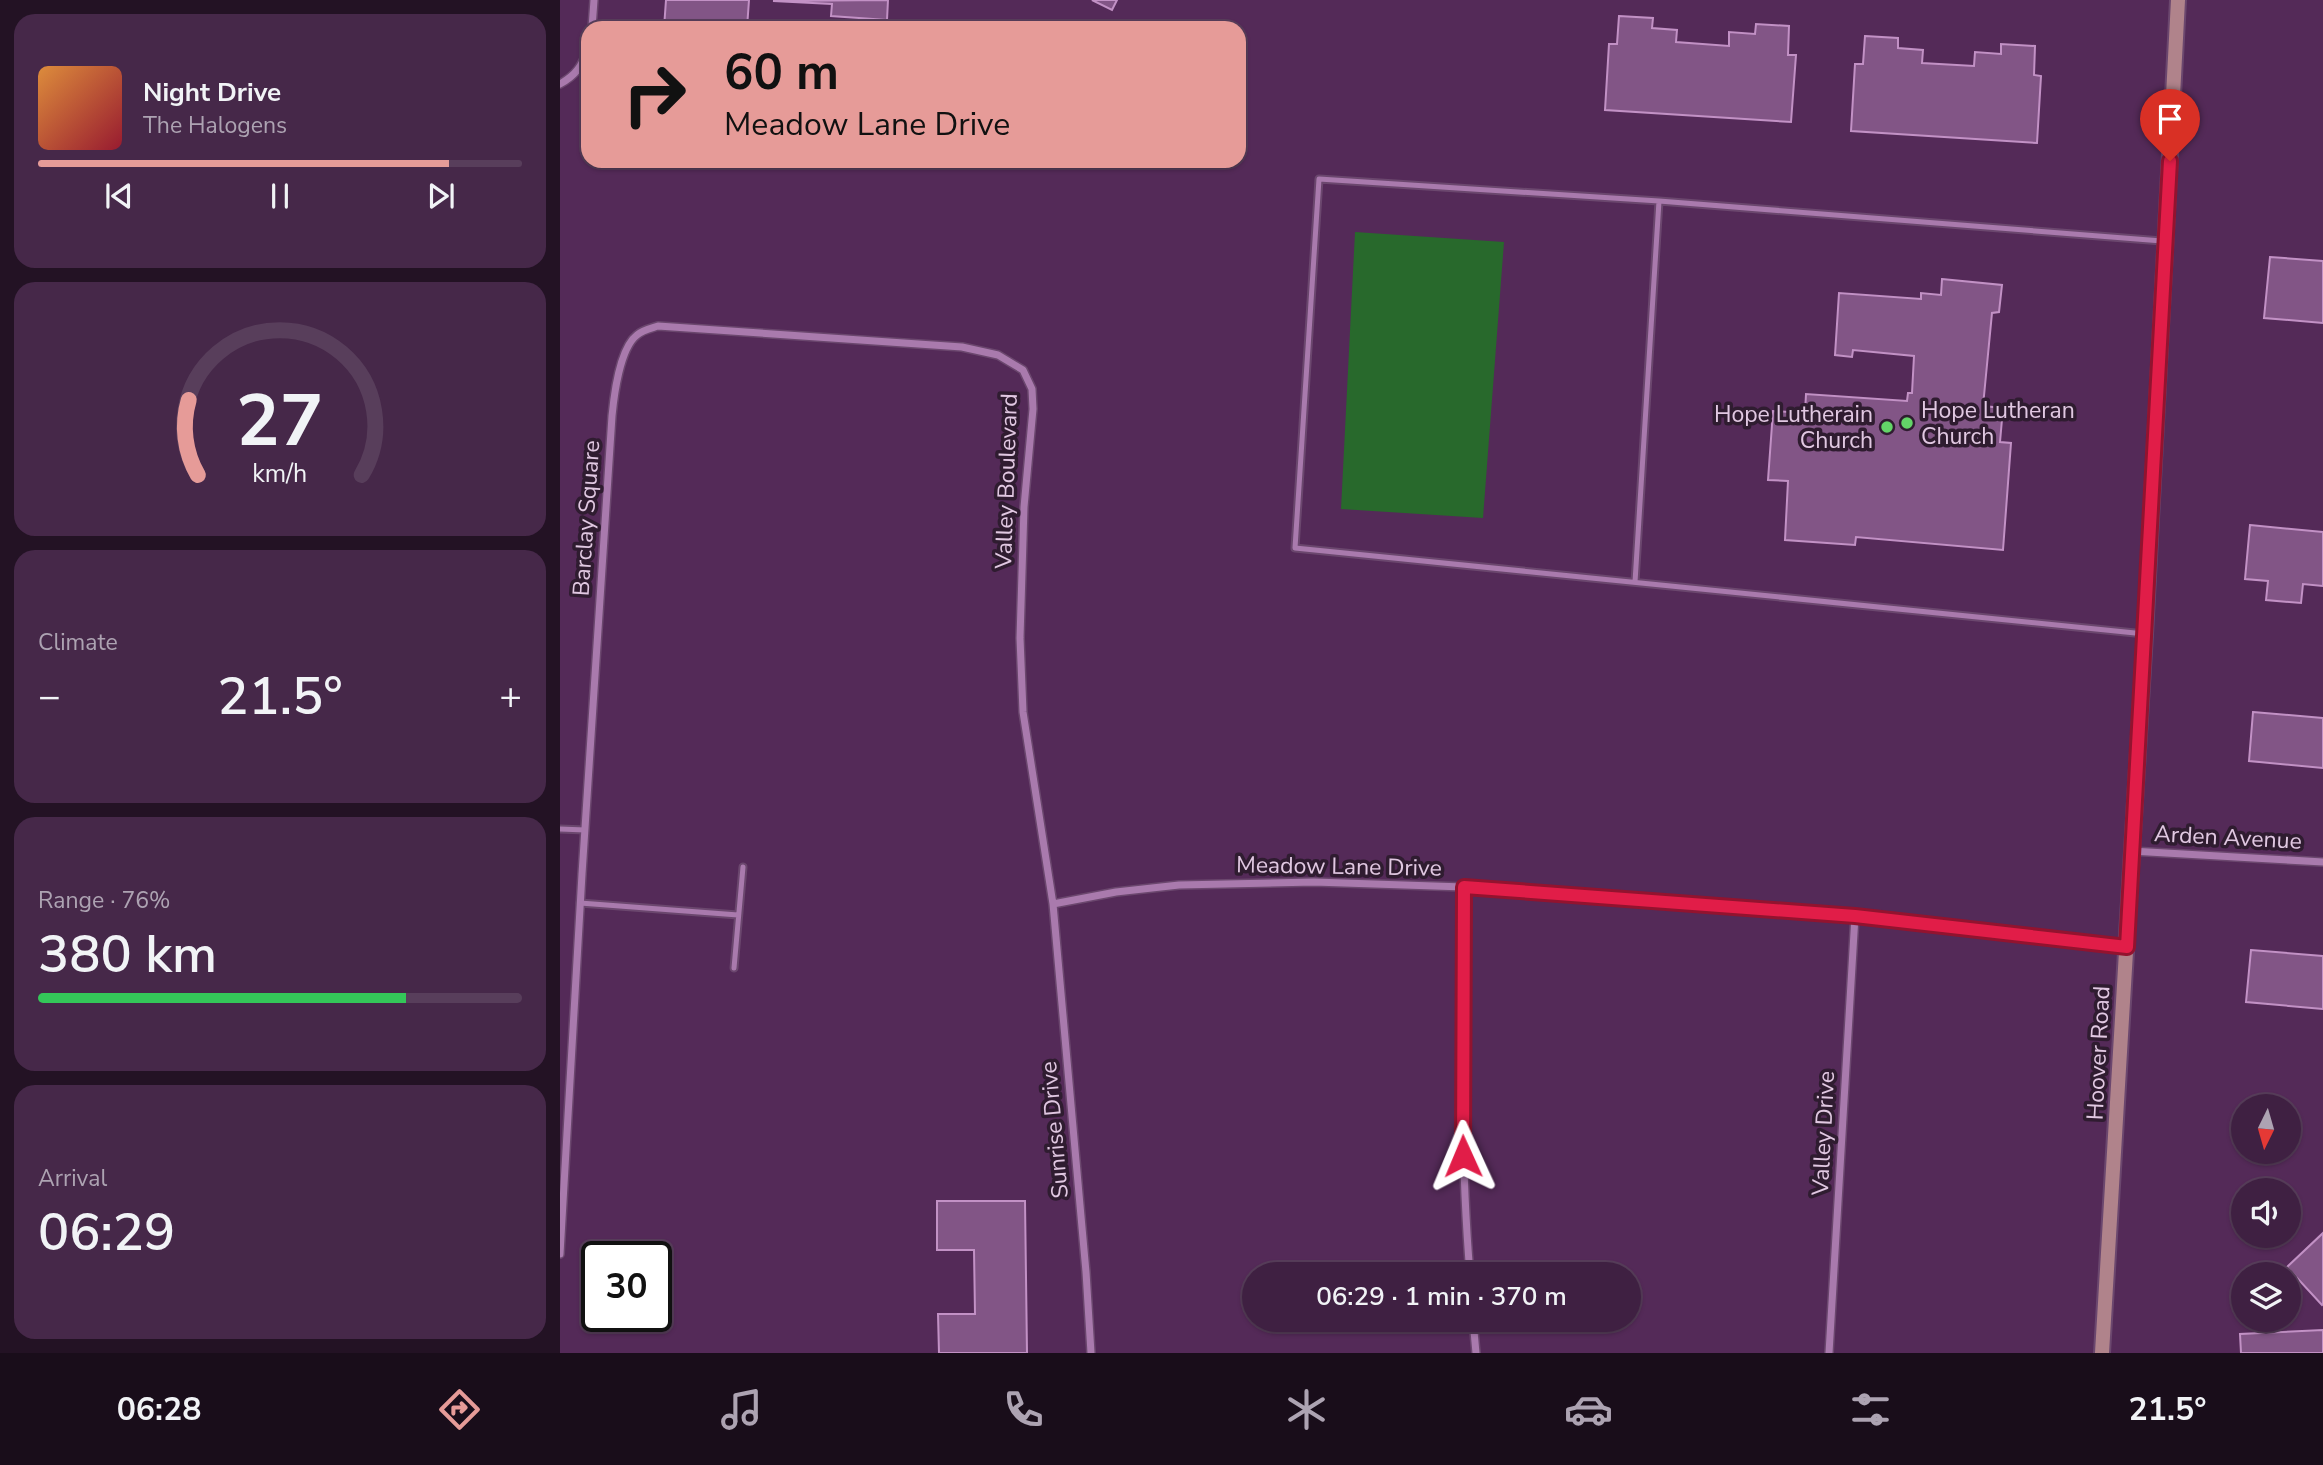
<!DOCTYPE html>
<html lang="en">
<head>
<meta charset="utf-8">
<style>
	body { margin:0; font-family:"Nunito Sans",sans-serif; background:#462849; color:#f1f3f6; height:100vh; display:flex; flex-direction:column; font-size:26px; white-space:nowrap }
	* { box-sizing:border-box; margin:0 }
	p { font-size:23px; color:#ada3b2 }
	.icon { flex:none; width:38px; height:38px; fill:none; stroke:currentColor; stroke-width:2; stroke-linecap:round; stroke-linejoin:round }
	.map { position:relative; flex:1; overflow:hidden }
	.drawer { display:flex; flex-direction:column; gap:14px; padding:14px; background:#231224; width:560px }
	.drawer>* { flex:none }
	.banner { position:absolute; left:21px; top:21px; width:665px; height:147px; border-radius:21px; box-shadow:0 2px 5px #0004,0 0 0 2px #583e5b; background:#e69b98; color:#111; overflow:hidden }
	.needle { width:46px; rotate:185deg }
	.fabs { position:absolute; left:1671px; top:1094px; display:grid; gap:14px }
	.fabs a { display:grid; place-items:center; width:70px; height:70px; border-radius:50%; background:#3f2042; box-shadow:0 2px 5px #0004,0 0 0 2px #583e5b; font-size:35px }
	.speed { position:absolute; left:21px; top:1241px; display:flex; gap:14px; font-size:35px; font-weight:700; text-align:center }
	.speed>* { display:grid; place-content:center; width:91px; height:91px; border-radius:50%; background:#3f2042; box-shadow:0 2px 5px #0004,0 0 0 2px #583e5b; line-height:1 }
	.speed .limit { border:4px solid #111; border-radius:10px; background:#fff; color:#111 }
	.pin { position:absolute; display:grid; place-items:center; width:60px; height:60px; color:#fff; margin:-72px -30px; border-radius:50% 50% 50% 0; rotate:-45deg; box-shadow:0 0 7px #0007 }
	.pin .icon { rotate:45deg }
	.me { position:absolute; width:77px; margin:-38px; rotate:359deg; stroke-linejoin:round; filter:drop-shadow(0 0 5px #0008) }
	.turn { display:flex; align-items:center; gap:24px; height:147px; padding:0 28px; font-size:32px }
	.turn .icon { width:91px; height:91px; stroke-width:2.5 }
	.turn b { display:block; font-size:49px; line-height:60px }
	.big { font-size:52px; font-weight:600; line-height:1.1 }
	.drawer .tile { flex:1; display:flex; flex-direction:column; justify-content:center; gap:10px; min-width:0; padding:0 24px; border-radius:21px; background:#462849 }
	.drawer .dial { align-items:center; gap:0 }
	.dial svg { height:182px; overflow:visible; fill:none; stroke:#583e5b; stroke-width:7; stroke-linecap:round; text-anchor:middle }
	.dial text { fill:#f1f3f6; stroke:none }
	.song { display:flex; align-items:center; gap:21px }
	.cover { width:84px; height:84px; border-radius:10px; background:linear-gradient(135deg,hsl(30 70% 55%),hsl(350 70% 35%)) }
	.played { height:7px; border-radius:4px; background:linear-gradient(90deg,#e69b98 85%,#583e5b 85%) }
	.keys { display:flex; justify-content:space-around; direction:ltr }
	.heat { display:flex; justify-content:space-between; align-items:center; font-size:38px; direction:ltr }
	.charge { height:10px; border-radius:5px; background:linear-gradient(90deg,#34c759 76%,#583e5b 0) }
	.trip { position:absolute; left:682px; top:1262px; width:399px; height:70px; border-radius:35px; background:#3f2042; box-shadow:0 2px 5px #0004,0 0 0 2px #583e5b; font-weight:600; line-height:70px; text-align:center }
	.menu { display:flex; height:112px; justify-content:space-around; align-items:center; background:#190d1a; color:#ada3b2 }
	.menu .icon { width:49px; height:49px }
	.menu .active { color:#e69b98 }
	.menu b { font-size:32px; color:#f1f3f6 }
	main { display:flex; flex:1; min-height:0 }
	.map>svg:first-child { display:block }
	.green { fill:#28692c }
	.building { fill:#825586; stroke:#c291c5; stroke-width:2 }
	.lines { fill:none; stroke-linecap:round; stroke-linejoin:round }
	.service-casing { stroke:#6b476e; stroke-width:9 }
	.minor-casing { stroke:#6b476e; stroke-width:10 }
	.secondary-casing { stroke:#6b476e; stroke-width:18 }
	.service { stroke:#a97aad; stroke-width:5 }
	.minor { stroke:#a97aad; stroke-width:7 }
	.secondary { stroke:#b0838b; stroke-width:14 }
	.route-casing { stroke:#92132f; stroke-width:18 }
	.route { stroke:#e11d48; stroke-width:12 }
	.poi-dot { fill:#63d468; stroke:#2f1c30; stroke-width:2.5 }
	.labels { text-anchor:middle; stroke-width:7; stroke-linejoin:round; paint-order:stroke }
	.poi-label { font-size:23px; fill:#e1c8e2; stroke:#2f1c30; text-anchor:start }
	.street-label { font-size:23px; fill:#e1c8e2; stroke:#2f1c30 }
</style>
</head>
<body>
<main>
<section class="drawer">
<div class="tile">
<div class="song"><i class="cover"></i><div><b>Night Drive</b><p>The Halogens</p></div></div>
<div class="played"></div>
<div class="keys"><svg class="icon" aria-label="previous" viewBox="0 0 24 24"><path d="M18 5L8 12l10 7zM5 5v14"/></svg><svg class="icon" aria-label="pause" viewBox="0 0 24 24"><path d="M8 5v14M16 5v14"/></svg><svg class="icon" aria-label="next" viewBox="0 0 24 24"><path d="M6 5l10 7-10 7zM19 5v14"/></svg></div>
</div>
<div class="tile dial"><svg viewBox="0 0 100 80">
<path d="M14 69A42 42 0 1 1 86 69"/>
<path d="M14 69A42 42 0 0 1 10 36" stroke="#e69b98"/>
<text x="50" y="56" font-size="32" font-weight="700">27</text>
<text x="50" y="72" font-size="11">km/h</text>
</svg></div>
<div class="tile"><p>Climate</p>
<div class="heat"><a>−</a><b class="big">21.5°</b><a>+</a></div>
</div>
<div class="tile"><p>Range · 76%</p><b class="big">380 km</b><div class="charge"></div></div>
<div class="tile"><p>Arrival</p><b class="big">06:29</b></div>
</section>
<div class="map">
<svg width="1763" height="1353" viewBox="0 0 1763 1353">
	<rect width="100%" height="100%" fill="#542a58"/>
	<path class="green" d="M795,232l149,10 -21,276 -142,-9z"/>
	<path class="building" d="M106,0h83l-2,28h-83z
		M328,0l-1,20 -56,-4 1,-12 -59,-3z
		M532,0h25l-5,10z
		M1059,16l34,2 -1,10 25,2 -1,12 53,4v-14l26,2 1,-10 33,2 -1,29h8l-5,67 -186,-12 4,-66h8z
		M1305,36l33,2v10l25,2 -1,13 52,3 1,-14 26,2v-10l34,2 -1,29 7,1 -4,67 -186,-12 4,-67h8z
		M1710,257l53,4v62l-59,-5z
		M1382,279l60,6 -3,27 -7,1 -9,93 20,2 -3,34 11,1 -8,107 -147,-13 -1,8 -70,-5 3,-59 -20,-1 5,-69 32,2 1,-19 101,7 1,-8h4l2,-37 -61,-6 -1,7 -17,-2 4,-62 82,6v-6l20,2z
		M1690,525l73,7v54l-20,-2 -2,19 -35,-3 2,-19 -23,-2z
		M1693,712l70,6v50l-74,-7z
		M1691,950l72,6v53l-77,-7z
		M377,1201h88l2,152h-88l-1,-39h37l-1,-64h-37z
		M1763,1233v71l-1,1 -35,-38z
		M1763,1330v23h-82l-1,-19z"/>
	<g class="lines">
		<defs>
			<path id="service" d="M1075,582l24,-381
				M1585,634l-850,-86 24,-369 340,22 503,40
				M0,829l25,1
				M20,903l158,12
				M174,968l9,-101"/>
			<path id="minor" d="M32,28l2,-28
				M0,84c16,-9 22,-18 28,-35
				M1571,851l192,11
				M904,887c-1,129 -5,258 6,387
				M493,904l63,-12 63,-7 135,-3 150,5 391,29 271,31
				M0,1254l22,-380 30,-458c2,-21 8,-68 25,-81 5,-5 15,-7 21,-9l304,21 36,8 25,15 9,19 1,20 -9,98 -4,131 3,74 30,192 33,368 5,81
				M913,1320l3,33
				M1269,1353l26,-437"/>
			<path id="secondary" d="M1542,1353l43,-719 33,-634"/>
		</defs>
		<use href="#service" class="service-casing"/>
		<use href="#minor" class="minor-casing"/>
		<use href="#secondary" class="secondary-casing"/>
		<use href="#service" class="service"/>
		<use href="#minor" class="minor"/>
		<use href="#secondary" class="secondary"/>
	</g>
	<g class="lines">
		<defs>
			<path id="route" d="M903,1156l1,-269 391,29 272,31 43,-786"/>
		</defs>
		<use href="#route" class="route-casing"/>
		<use href="#route" class="route"/>
	</g>
	<g class="poi-dot">
		<circle cx="1347" cy="423" r="7"/>
		<circle cx="1327" cy="427" r="7"/>
	</g>
	<g class="labels">
		<g class="poi-label">
			<text x="1361" y="418">Hope Lutheran<tspan x="1361" dy="26">Church</tspan></text>
			<text x="1313" y="422" text-anchor="end">Hope Lutherain<tspan x="1313" dy="26">Church</tspan></text>
		</g>
		<g class="street-label">
			<text transform="translate(446 481) rotate(-88)" y="8">Valley Boulevard</text>
			<text transform="translate(26 518) rotate(-86)" y="8">Barclay Square</text>
			<text transform="translate(1668 837) rotate(3)" y="8">Arden Avenue</text>
			<text transform="translate(779 866) rotate(1)" y="8">Meadow Lane Drive</text>
			<text transform="translate(1538 1053) rotate(-87)" y="8">Hoover Road</text>
			<text transform="translate(494 1130) rotate(-95)" y="8">Sunrise Drive</text>
			<text transform="translate(1263 1133) rotate(-87)" y="8">Valley Drive</text>
		</g>
	</g>
</svg>
<div class="fabs">
<a><svg class="needle" viewBox="-14 -14 28 28"><path d="M0-13l5 13h-10z" fill="#e53935"/><path d="M0 13l5-13h-10z" fill="#ada3b2"/></svg></a>
<a><svg class="icon" aria-label="sound" viewBox="0 0 24 24"><path d="M4 9h4l5-4v14l-5-4H4zM17 9q2 3 0 6"/></svg></a>
<a><svg class="icon" aria-label="layers" viewBox="0 0 24 24"><path d="M12 4l9 5-9 5-9-5zM3 14l9 5 9-5"/></svg></a>
</div>
<div class="speed"><div class="limit">30</div></div>
<div class="pin" style="left:1610px;top:161px;background:#d93025"><svg class="icon" aria-label="arrive" viewBox="0 0 24 24"><path d="M6 21V4h12l-3 4 3 4H6"/></svg></div>
<svg class="me" style="left:903px;top:1156px" viewBox="-20 -20 40 40"><path d="M0-17L14 15 0 8-14 15z" fill="#e11d48" stroke="#fff" stroke-width="4"/></svg>
<div class="trip">06:29 · 1 min · 370 m</div>
<div class="banner">
<div class="turn"><svg class="icon" aria-label="right" viewBox="0 0 24 24"><path d="M7 20v-9h11M14 6l5 5-5 5"/></svg><div><b>60 m</b>Meadow Lane Drive</div></div>
</div>
</div>
</main>
<nav class="menu">
<b>06:28</b>
<svg class="icon active" aria-label="directions" viewBox="0 0 24 24"><path d="M12 3l9 9-9 9-9-9zM9 14v-3h6M13 9l2 2-2 2"/></svg>
<svg class="icon" aria-label="music" viewBox="0 0 24 24"><path d="M9 18V5l10-2v13"/><circle cx="6" cy="18" r="3"/><circle cx="16" cy="16" r="3"/></svg>
<svg class="icon" aria-label="phone" viewBox="0 0 24 24"><path d="M5 4h4l2 5-3 2q2 4 5 5l2-3 5 2v4C11 20 4 13 5 4z"/></svg>
<svg class="icon" aria-label="climate" viewBox="0 0 24 24"><path d="M12 3v18M4 7l16 10M4 17L20 7"/></svg>
<svg class="icon" aria-label="car" viewBox="0 0 24 24"><path d="M5 17H2v-5l4-1 3-4h7l3 4 3 1v5h-3M9 17h6M6 11h13"/><circle cx="7" cy="17" r="2"/><circle cx="17" cy="17" r="2"/></svg>
<svg class="icon" aria-label="filters" viewBox="0 0 24 24"><path d="M4 7h16M4 17h16"/><circle cx="9" cy="7" r="2"/><circle cx="15" cy="17" r="2"/></svg>
<b>21.5°</b>
</nav>
</body>
</html>
